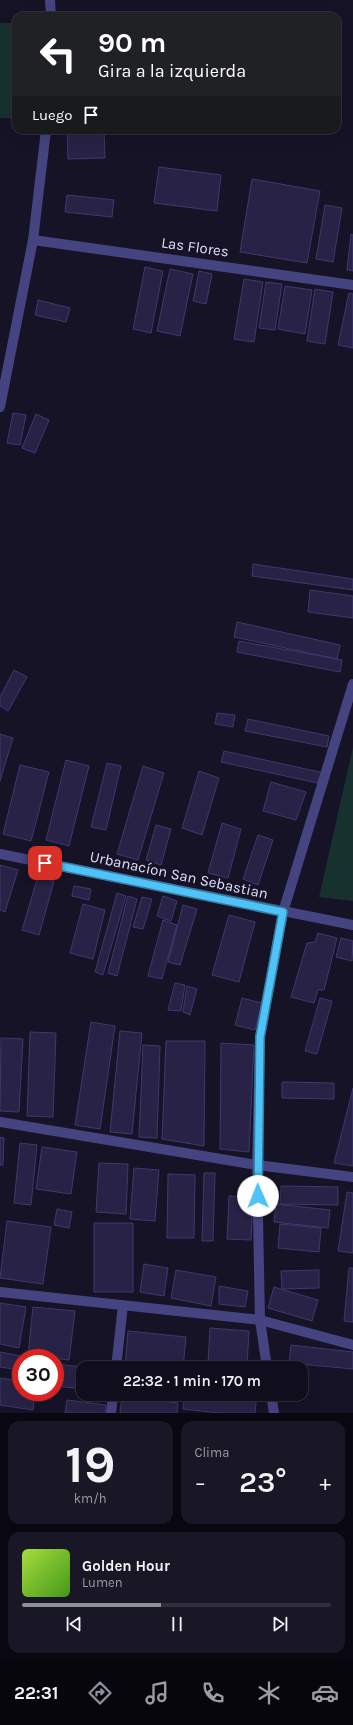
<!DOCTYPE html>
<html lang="es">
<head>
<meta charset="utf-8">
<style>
	body { margin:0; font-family:Karla,sans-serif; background:#191726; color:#f1f3f6; height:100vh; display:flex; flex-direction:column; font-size:15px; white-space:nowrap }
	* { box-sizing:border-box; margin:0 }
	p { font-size:13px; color:#9c9ca4 }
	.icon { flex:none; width:22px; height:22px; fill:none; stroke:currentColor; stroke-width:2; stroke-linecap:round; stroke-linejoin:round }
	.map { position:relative; height:1413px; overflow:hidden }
	.sheet { display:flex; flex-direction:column; gap:8px; padding:8px; background:#090810; flex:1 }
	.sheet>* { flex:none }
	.top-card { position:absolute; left:12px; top:12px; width:329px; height:122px; border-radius:12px; box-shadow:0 4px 16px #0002,0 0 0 1px #302e3b; background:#202124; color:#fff; overflow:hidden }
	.speed { position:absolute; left:12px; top:1349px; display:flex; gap:8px; font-size:20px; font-weight:700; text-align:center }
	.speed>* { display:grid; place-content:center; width:52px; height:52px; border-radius:50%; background:#100e1d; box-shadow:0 4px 16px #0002,0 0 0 1px #302e3b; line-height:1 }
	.speed .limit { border:6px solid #d22; background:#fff; color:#111 }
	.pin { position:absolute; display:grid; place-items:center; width:34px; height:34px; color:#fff; margin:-17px; border-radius:8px; box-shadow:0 2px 6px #0006 }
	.me { position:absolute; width:44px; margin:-22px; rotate:359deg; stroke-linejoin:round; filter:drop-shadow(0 0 3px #0008) }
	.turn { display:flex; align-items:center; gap:14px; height:84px; padding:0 20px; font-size:18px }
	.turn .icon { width:52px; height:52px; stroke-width:2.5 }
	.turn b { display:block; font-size:28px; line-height:34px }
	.then { display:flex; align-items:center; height:38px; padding:0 20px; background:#0003; gap:8px; font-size:15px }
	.big { font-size:30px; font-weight:600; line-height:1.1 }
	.sheet .card { flex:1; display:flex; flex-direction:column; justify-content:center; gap:6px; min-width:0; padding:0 14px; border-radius:12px; background:#191726 }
	.sheet .dial { align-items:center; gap:0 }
	.dial b { font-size:52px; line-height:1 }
	.song { display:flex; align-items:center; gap:12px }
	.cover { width:48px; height:48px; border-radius:6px; background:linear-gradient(135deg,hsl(80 70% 55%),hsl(100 70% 35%)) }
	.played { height:4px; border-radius:2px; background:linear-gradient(90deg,#8c9099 45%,#302e3b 45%) }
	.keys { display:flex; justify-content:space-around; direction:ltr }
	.heat { display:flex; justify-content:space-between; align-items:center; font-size:22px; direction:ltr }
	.sheet .tiles { flex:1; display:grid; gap:8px; grid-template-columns:1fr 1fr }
	.card:last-child { grid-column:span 2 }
	.trip { position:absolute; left:76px; top:1361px; width:232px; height:40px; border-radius:12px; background:#100e1d; box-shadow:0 4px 16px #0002,0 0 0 1px #302e3b; font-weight:600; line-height:40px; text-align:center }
	.tab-bar { display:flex; height:64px; justify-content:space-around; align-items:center; background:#06060c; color:#9c9ca4 }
	.tab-bar .icon { width:28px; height:28px }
	.tab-bar .on { color:#8c9099 }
	.tab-bar b { font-size:18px; color:#f1f3f6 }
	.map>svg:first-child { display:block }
	.green { fill:#17312f }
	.building { fill:#282246; stroke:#41376f }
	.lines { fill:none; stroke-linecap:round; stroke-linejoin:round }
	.minor { stroke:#454481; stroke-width:10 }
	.route-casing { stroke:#337fa1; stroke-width:10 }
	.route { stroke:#4fc3f7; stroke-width:7 }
	.labels { text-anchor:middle; stroke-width:4; stroke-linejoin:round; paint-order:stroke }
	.street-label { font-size:15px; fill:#e1defb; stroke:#161327 }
</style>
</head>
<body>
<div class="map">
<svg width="353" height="1413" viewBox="0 0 353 1413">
	<rect width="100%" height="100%" fill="#161327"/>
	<path class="green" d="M0,23h16v95h-16z
		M353,747v154l-34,-4z"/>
	<path class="building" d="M67,130h37l1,28 -37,1z
		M159,167l62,8 -4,36 -63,-8z
		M252,179l68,12 -13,72 -67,-11z
		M67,195l47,5 -2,17 -47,-5z
		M325,205l17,3 -9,54 -17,-3z
		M351,234l2,1v36l-6,-1z
		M145,267l18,4 -12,62 -18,-4z
		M170,269l23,5 -13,62 -23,-5z
		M199,271l13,3 -6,30 -13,-3z
		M244,279l19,3 -9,60 -20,-3z
		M266,282l16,2 -7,46 -16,-2z
		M285,286l27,4 -7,44 -27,-5z
		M315,289l18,3 -8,52 -18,-3z
		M349,293l4,1v54l-15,-3z
		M38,300l32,8 -4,14 -31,-7z
		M13,413l13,2 -6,30 -13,-2z
		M36,414l13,6 -14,33 -13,-5z
		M253,564l100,15v11l-101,-14z
		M310,590l43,6v22l-45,-6z
		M237,622l103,23 -3,14 -103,-22z
		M239,641l103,19 -2,12 -103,-20z
		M14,670l13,7 -19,34 -8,-5v-9z
		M217,713l18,2 -2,12 -18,-3z
		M248,719l81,17 -2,11 -82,-16z
		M0,734l13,4 -13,43z
		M224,751l100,22 -2,11 -101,-22z
		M66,760l23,6 -20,80 -23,-6z
		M107,763l14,3 -15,64 -15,-3z
		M20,765l29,7 -18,69 -28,-7z
		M143,766l21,7 -26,87 -21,-6z
		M199,771l20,7 -17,57 -20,-7z
		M271,782l35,10 -10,28 -33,-9z
		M222,823l19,6 -13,49 -20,-5z
		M156,825l15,4 -10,36 -15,-5z
		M258,835l15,5 -15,45 -15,-6z
		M0,865l18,5 -13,42 -5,-2z
		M38,876l16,5 -15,54 -17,-5z
		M74,886l17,3 -2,11 -17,-4z
		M117,893l9,3 -23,79 -8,-3z
		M128,896l9,3 -20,77 -9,-3z
		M163,896l14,5 -6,20 -14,-5z
		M142,897l10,2 -9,30 -10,-2z
		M83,904l22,6 -12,49 -23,-6z
		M183,905l14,4 -17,56 -12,-3z
		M229,915l26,7 -16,60 -27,-7z
		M163,920l14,5 -15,54 -14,-3z
		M318,933l19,5 -13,52h-6l-4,13 -23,-6 16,-54 8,-1z
		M341,938l12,3 -1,20 -16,-4z
		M175,983l10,2 -4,26 -13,-1z
		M187,986l10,3 -7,26 -7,-3z
		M242,998l20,5 -7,27 -20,-5z
		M320,998l12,3 -15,53 -12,-3z
		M91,1022l24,4 -15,103 -25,-4z
		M120,1031l22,2 -10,101 -22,-2z
		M30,1032l26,1 -3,84 -26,-1z
		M1,1038l22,1 -4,73 -19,-1z
		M166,1041h39l-1,105 -42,-7z
		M221,1043l33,2 -5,107 -29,-3z
		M143,1045l17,1 -3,92 -18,-1z
		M282,1082l52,1v16l-52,-1z
		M353,1088v78l-19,-3z
		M0,1137l4,1 -1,27h-3z
		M20,1143l17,2 -6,60 -17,-2z
		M42,1147l35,5 -6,42 -35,-5z
		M99,1163l29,1 -2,50 -30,-2z
		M134,1168l25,2 -4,51 -25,-2z
		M204,1173h11l-2,68h-11z
		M168,1174l27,1 -1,63h-27z
		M281,1186l57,1v18l-58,-1z
		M347,1192l6,1v60l-15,-2z
		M229,1196l24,1 -2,43 -24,-1z
		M276,1204l54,6 -2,18 -54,-6z
		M57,1209l15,3 -3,16 -15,-3z
		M7,1221l44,6 -8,57 -43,-6z
		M94,1223h39v69h-39z
		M280,1224l41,4 -2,24 -41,-4z
		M144,1264l24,4 -4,28 -24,-4z
		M349,1268h4v54l-9,-1z
		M176,1270l40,7 -5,29 -40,-8z
		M319,1270v18l-37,1 -1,-18z
		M219,1286l29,5 -3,16 -26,-3z
		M274,1287l44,13 -6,21 -44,-13z
		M0,1303l26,4 -7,41 -19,-4z
		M33,1307l42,4 -6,49 -41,-5z
		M210,1328l39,3 -2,35 -39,-2z
		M128,1331l58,6 -3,31h-58z
		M291,1345l62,7v17l-64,-6z
		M0,1352l32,6h-11v12l-21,-3z
		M55,1364l38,4h-10v21l-28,-3z
		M0,1378l21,3v11h14l-2,18 -33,-5z
		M139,1394h29v5z
		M185,1394l71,8 -1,11h-36l-36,-4z
		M122,1396l56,7 -1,10h-57z
		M67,1400l39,5 -1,8h-40z"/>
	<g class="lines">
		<path class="minor" d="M50,0l1,16
			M33,240l320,45
			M0,407l33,-167 13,-110
			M0,854l353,71
			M0,1122l257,43 96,12
			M0,1292l260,28 93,25
			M116,1368l7,-63
			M267,1368l-7,-48 -3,-155 3,-128 23,-125 70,-228
			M271,1394l3,19
			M111,1413l2,-19"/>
	</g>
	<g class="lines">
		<defs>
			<path id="route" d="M45,863l238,49 -23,125 -2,159"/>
		</defs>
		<use href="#route" class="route-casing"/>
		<use href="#route" class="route"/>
	</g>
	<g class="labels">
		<g class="street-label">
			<text transform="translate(195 247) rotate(8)" y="5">Las Flores</text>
			<text transform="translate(179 875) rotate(12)" y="5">Urbanacíon San Sebastian</text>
		</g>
	</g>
</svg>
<div class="speed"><div class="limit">30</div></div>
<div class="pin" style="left:45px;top:863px;background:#d93025"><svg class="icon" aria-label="arrive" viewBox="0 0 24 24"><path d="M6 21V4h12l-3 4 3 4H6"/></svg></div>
<svg class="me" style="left:258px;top:1196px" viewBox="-20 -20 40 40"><circle r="19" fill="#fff"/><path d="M0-13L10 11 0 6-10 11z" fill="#4fc3f7"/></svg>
<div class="trip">22:32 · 1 min · 170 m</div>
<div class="top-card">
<div class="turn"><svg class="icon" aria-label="left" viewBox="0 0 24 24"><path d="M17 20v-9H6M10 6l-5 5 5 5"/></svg><div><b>90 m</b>Gira a la izquierda</div></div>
<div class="then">Luego<svg class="icon" aria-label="arrive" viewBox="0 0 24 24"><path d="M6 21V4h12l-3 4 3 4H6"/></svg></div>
</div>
</div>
<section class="sheet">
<div class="tiles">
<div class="card dial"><b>19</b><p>km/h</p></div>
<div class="card"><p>Clima</p>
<div class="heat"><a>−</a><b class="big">23°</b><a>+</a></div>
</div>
<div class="card">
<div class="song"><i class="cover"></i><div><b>Golden Hour</b><p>Lumen</p></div></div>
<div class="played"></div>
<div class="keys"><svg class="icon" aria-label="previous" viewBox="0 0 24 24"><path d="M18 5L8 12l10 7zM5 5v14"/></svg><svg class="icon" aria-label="pause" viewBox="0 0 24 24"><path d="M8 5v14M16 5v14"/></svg><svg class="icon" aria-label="next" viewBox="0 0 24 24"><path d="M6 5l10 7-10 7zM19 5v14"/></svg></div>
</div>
</div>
</section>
<nav class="tab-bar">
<b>22:31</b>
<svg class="icon on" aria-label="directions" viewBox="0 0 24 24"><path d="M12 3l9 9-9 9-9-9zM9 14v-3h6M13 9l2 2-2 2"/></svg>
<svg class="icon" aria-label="music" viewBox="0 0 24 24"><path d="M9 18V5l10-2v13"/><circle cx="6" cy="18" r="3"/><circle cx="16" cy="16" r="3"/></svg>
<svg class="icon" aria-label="phone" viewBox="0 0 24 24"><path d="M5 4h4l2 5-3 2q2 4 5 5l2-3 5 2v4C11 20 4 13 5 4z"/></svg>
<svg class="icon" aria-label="climate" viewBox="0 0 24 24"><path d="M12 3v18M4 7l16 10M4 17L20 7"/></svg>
<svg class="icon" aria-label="car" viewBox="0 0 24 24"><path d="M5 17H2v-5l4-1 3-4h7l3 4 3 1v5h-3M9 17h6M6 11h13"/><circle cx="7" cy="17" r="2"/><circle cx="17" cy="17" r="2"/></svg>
</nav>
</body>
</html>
